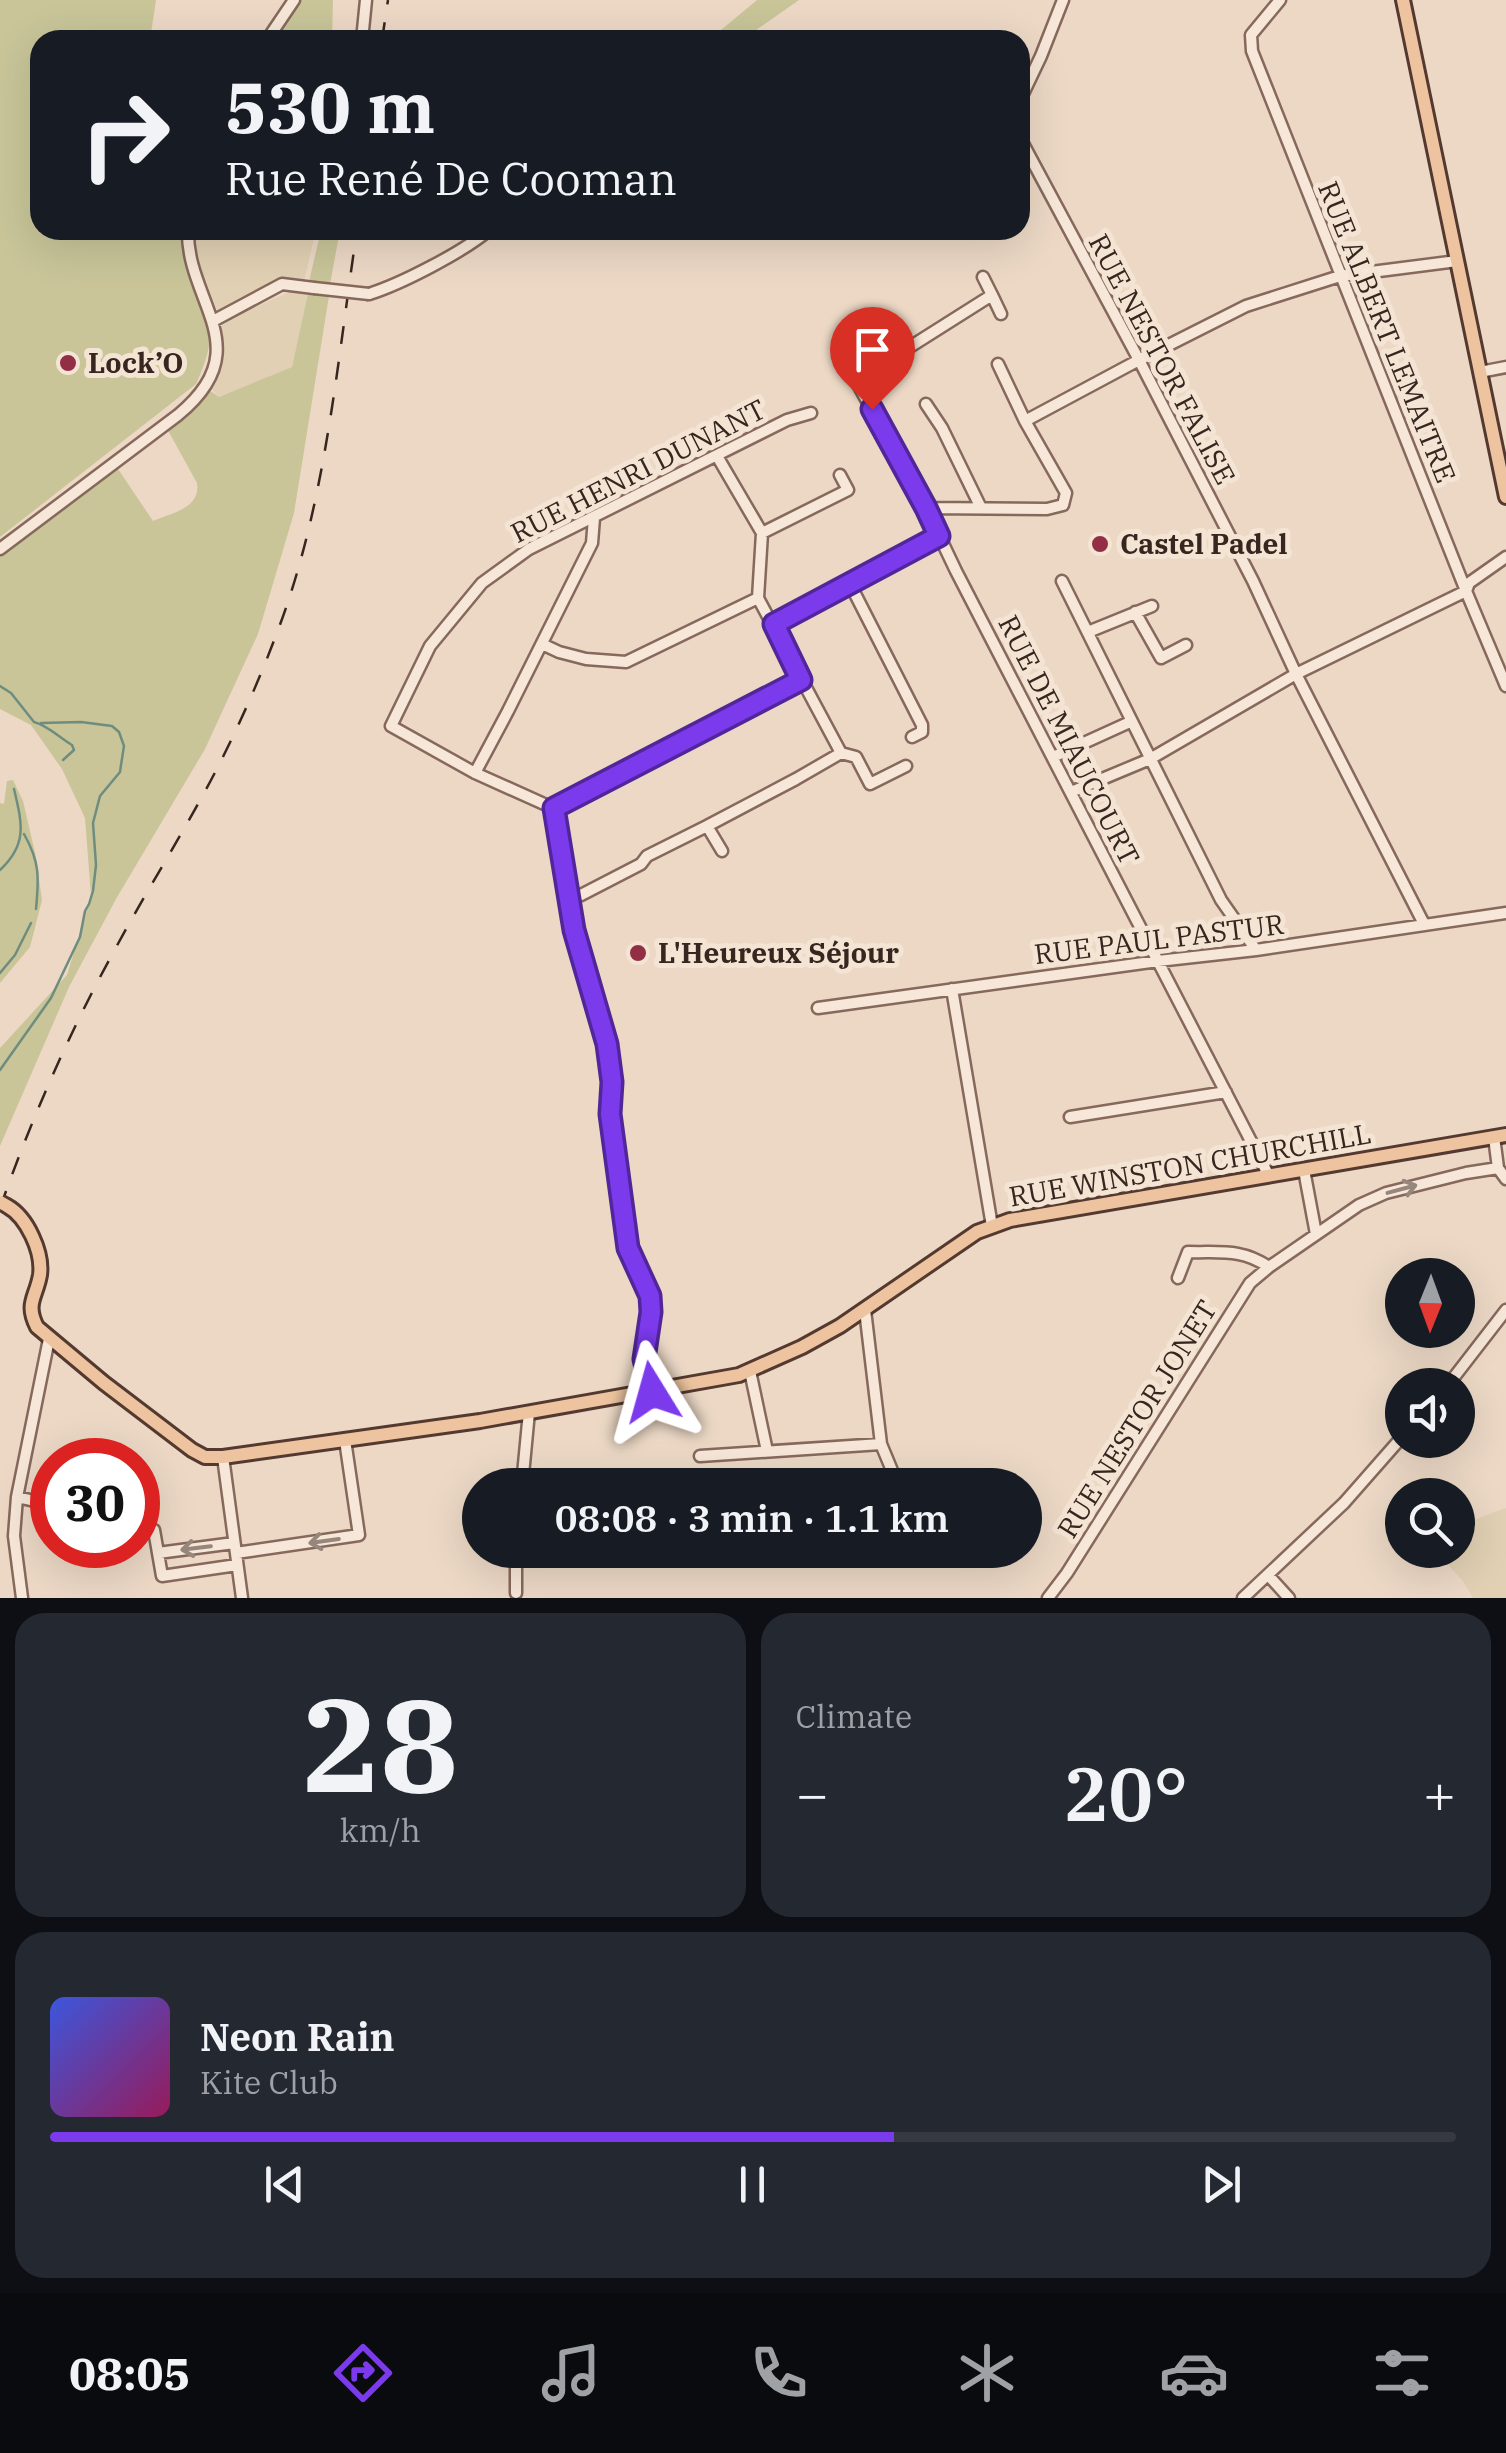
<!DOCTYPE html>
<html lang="en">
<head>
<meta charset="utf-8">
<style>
	body { margin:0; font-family:"IBM Plex Serif",serif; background:#242831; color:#f1f3f6; height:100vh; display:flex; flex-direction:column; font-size:38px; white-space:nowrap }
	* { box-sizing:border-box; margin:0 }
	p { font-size:32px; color:#9ea1a6 }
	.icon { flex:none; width:55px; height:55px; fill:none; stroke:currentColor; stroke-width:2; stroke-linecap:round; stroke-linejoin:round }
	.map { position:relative; height:1598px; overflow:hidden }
	.sheet { display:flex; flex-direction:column; gap:15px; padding:15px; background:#0d0f14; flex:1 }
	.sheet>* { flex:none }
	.hud { position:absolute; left:30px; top:30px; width:1000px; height:210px; border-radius:30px; box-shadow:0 10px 40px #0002; background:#171b24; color:#f1f3f6; overflow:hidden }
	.needle { width:65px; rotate:181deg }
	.buttons { position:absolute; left:1385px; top:1258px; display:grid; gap:20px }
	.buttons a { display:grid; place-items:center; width:90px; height:90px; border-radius:50%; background:#171b24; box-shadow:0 10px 40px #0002; font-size:50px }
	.speed { position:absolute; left:30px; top:1438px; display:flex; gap:20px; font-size:50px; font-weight:700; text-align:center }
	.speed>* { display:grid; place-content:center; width:130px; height:130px; border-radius:50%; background:#171b24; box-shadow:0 10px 40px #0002; line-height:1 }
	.speed .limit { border:15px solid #d22; background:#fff; color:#111 }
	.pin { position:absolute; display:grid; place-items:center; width:85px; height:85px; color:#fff; margin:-102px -42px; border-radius:50% 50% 50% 0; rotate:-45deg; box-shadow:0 0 10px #0007 }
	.pin .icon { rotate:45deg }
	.me { position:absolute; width:110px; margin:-55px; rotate:352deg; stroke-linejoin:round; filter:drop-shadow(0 0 8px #0008) }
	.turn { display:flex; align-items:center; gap:35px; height:210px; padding:0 30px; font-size:45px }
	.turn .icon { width:130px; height:130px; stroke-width:2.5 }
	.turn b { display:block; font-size:70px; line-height:85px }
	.big { font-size:75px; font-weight:600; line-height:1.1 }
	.sheet .widget { flex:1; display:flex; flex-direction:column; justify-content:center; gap:15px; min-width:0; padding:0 35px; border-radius:30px; background:#242831 }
	.sheet .dial { align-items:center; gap:0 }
	.dial b { font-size:130px; line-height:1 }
	.song { display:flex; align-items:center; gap:30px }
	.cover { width:120px; height:120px; border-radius:15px; background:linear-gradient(135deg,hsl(230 70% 55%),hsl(330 70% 35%)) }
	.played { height:10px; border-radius:5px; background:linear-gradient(90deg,#7c3aed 60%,#363941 60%) }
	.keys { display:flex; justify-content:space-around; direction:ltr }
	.heat { display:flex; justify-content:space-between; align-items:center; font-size:55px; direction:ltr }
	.sheet .tiles { flex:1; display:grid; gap:15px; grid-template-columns:1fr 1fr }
	.widget:last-child { grid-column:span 2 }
	.trip { position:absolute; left:462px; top:1468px; width:580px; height:100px; border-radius:50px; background:#171b24; box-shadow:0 10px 40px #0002; font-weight:600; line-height:100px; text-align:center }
	.dock { display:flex; height:160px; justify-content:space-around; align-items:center; background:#090b0e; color:#9ea1a6 }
	.dock .icon { width:70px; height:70px }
	.dock .on { color:#7c3aed }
	.dock b { font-size:45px; color:#f1f3f6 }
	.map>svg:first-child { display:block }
	.farmland { fill:#e1d0b3 }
	.green { fill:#c9c599 }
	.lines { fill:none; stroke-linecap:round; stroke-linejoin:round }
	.stream { stroke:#6e8d7f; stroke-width:2.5 }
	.minor-casing { stroke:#86695c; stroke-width:15 }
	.major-casing { stroke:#543930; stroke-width:18 }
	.minor { stroke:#f7e7d8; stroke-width:10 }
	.major { stroke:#edc49f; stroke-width:12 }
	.rail { stroke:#37261f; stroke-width:2.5; stroke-dasharray:18 18; stroke-linecap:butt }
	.minor-bridge-casing { stroke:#86695c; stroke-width:15; stroke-linecap:butt }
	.major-bridge-casing { stroke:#543930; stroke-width:18; stroke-linecap:butt }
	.minor-bridge { stroke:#f7e7d8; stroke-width:10 }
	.major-bridge { stroke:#edc49f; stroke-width:12 }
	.oneway { stroke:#97867c }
	.route-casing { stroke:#51269a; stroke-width:25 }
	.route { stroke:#7c3aed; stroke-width:18 }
	.poi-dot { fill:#922f45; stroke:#f4e4d4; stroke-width:4 }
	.labels { text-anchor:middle; stroke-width:10; stroke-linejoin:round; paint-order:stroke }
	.street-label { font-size:28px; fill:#37261f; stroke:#f4e4d4 }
	.poi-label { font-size:28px; font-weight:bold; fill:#37261f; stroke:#f4e4d4; text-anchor:start }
</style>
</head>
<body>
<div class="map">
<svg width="1506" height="1598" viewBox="0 0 1506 1598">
	<rect width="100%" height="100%" fill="#ecd8c5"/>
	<path class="farmland" d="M195,230h121l-13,55 5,8 -16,74 -73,30 -12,-13 15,-53v-9l79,-35 -20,-7 -48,30 -15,2 -22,-56z
		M1506,1508v90h-33l-10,-17 -29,-31h24v-24z"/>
	<path class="green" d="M0,0h156l-6,40h-110v190h145c-2,13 3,27 7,39 18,52 28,61 4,115l-196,153z
		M296,0h37l-1,40h-64z
		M757,0h42l-57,40h-33z
		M321,230h19l-11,60 -21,-4z
		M308,293l21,3 -35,217 -36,121 -53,115 -89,150 -47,88 -69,159v-98l67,-73 24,-79 -6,-78 -23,-49 -31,-44 -31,-16v-156l114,-90 39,58c19,-8 48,-13 44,-38l-32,-58 41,-37 13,9 73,-30z
		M13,780l10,21 13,56 6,43 -12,47 -30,36v-180l4,1 3,-23z"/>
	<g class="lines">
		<path class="stream" d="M0,686l11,7 23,29c13,3 26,16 38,23l2,5 -11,10
			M24,834c16,28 15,44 12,75
			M0,870c28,-26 22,-47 14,-81
			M0,973l15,-18 16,-32
			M0,1070l51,-72 29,-61 5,-26 4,-7 4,-13 3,-26 -3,-42 7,-27 20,-24 1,-7 3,-19 -5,-14 -7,-6 -31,-4 -40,1"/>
		<defs>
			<path id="minor" d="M1280,0l-29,35 1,16 214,540 40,95
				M267,40l27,-40
				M362,40l4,-40
				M1020,100l21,-44 22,-56
				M1020,138l119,222 114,221 43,93 128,250
				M983,277l9,18
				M369,294c32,-10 94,-42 120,-64
				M1001,314l-9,-19 -136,86 70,127 30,63 313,605
				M213,321l69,-37 32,4
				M1480,372l26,-5
				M926,404l16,24 39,80
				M1025,421l114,-61 107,-54 94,-30 117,-15
				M717,456l45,77 -4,65 83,155
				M926,508l121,1 16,-4 3,-12 -41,-72 -27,-57
				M762,533l86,-43 -8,-15
				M0,549l178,-134c82,-67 8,-113 10,-185
				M1062,581l159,319 35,50
				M850,584l72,141v7l-10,5
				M1135,612l26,46 25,-13
				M774,624l165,-87
				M1088,632l64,-26
				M542,644l17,8 27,7 40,3 132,-64
				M801,680l-248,128 -78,-35 -84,-47 39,-80 52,-63 47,-34 258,-129 24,-7
				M841,753l15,4 14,27 36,-18
				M1053,757l77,-35
				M475,773l33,-62 84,-168 2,-25
				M1071,792l79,-33 146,-85 170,-83 3,-8 37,-26
				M553,808l21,122 33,114 5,38 -2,32 18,134 22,48 1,16 -7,47 8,33
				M722,851l-15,-25 89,-47 45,-26
				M568,899l13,-4 60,-31 6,-8 60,-30
				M952,989l40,237
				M818,1008l340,-47 98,-11 250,-37
				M1070,1117l156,-25
				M1494,1137l4,31 8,11
				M1304,1170l12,64
				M1178,1278l10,-26c32,1 53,-4 81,15
				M865,1310l16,134 17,41
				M750,1371l17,80
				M1448,1385l58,-75
				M700,1456l181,-12
				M223,1457l19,141
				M522,1485l7,-73
				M17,1497l35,8
				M138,1526l16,4 8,46 75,-11
				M516,1550v43
				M158,1553l76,-10
				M236,1553l123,-18 -14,-95
				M1268,1575l21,23
				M22,1598l-8,-62 3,-39 32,-158
				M1048,1598l19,-25 183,-290 19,-16 90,-62 27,-12 80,-20 32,-5
				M1243,1598l101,-95 58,-66"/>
			<path id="major" d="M1403,0l103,497
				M7,1206c20,11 36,46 33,69 -4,23 -15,28 -3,52l67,56 88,67 13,7h18l257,-36 259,-46 63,-28 38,-21 137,-94 33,-12 496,-85"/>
		</defs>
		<use href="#minor" class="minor-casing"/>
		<use href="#major" class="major-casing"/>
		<use href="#minor" class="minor"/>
		<use href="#major" class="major"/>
		<path class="rail" d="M382,40l6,-40
			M0,1208c31,-88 68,-173 113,-255 31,-58 66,-113 97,-171 26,-49 49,-101 68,-152 48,-127 59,-267 79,-400"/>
		<defs>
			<path id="minor-bridge" d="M314,288l55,6"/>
			<path id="major-bridge" d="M0,1202l7,4"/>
		</defs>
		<use href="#minor-bridge" class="minor-bridge-casing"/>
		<use href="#major-bridge" class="major-bridge-casing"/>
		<use href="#minor-bridge" class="minor-bridge"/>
		<use href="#major-bridge" class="major-bridge"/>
	</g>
	<defs><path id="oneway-shaft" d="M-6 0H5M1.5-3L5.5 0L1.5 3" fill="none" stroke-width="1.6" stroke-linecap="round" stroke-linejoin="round" transform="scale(2.5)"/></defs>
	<g class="oneway">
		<use href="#oneway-shaft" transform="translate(1402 1189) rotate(-15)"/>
		<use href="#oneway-shaft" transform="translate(324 1541) rotate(172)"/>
		<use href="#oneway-shaft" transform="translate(196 1548) rotate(173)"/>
	</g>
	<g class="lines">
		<defs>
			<path id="route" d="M652,1392l-8,-33 7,-47 -1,-16 -22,-48 -18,-134 2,-32 -5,-38 -33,-114 -20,-122 247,-128 -27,-56 165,-88 -13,-28 -54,-99"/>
		</defs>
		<use href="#route" class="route-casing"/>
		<use href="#route" class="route"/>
	</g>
	<g class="poi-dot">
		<circle cx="68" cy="363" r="10"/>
		<circle cx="1100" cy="544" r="10"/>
		<circle cx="638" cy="953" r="10"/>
	</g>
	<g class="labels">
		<g class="street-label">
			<text transform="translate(1387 332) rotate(68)" y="10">RUE ALBERT LEMAITRE</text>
			<text transform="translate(1162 359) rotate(62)" y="10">RUE NESTOR FALISE</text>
			<text transform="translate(638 471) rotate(-27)" y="10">RUE HENRI DUNANT</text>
			<text transform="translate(1069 740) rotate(63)" y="10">RUE DE MIAUCOURT</text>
			<text transform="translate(1159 939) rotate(-7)" y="10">RUE PAUL PASTUR</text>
			<text transform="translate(1190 1165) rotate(-10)" y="10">RUE WINSTON CHURCHILL</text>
			<text transform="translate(1137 1419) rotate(-58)" y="10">RUE NESTOR JONET</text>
		</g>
		<g class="poi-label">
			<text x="88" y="373">Lock’O</text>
			<text x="1120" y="554">Castel Padel</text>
			<text x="658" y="963">L'Heureux Séjour</text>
		</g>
	</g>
</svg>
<div class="buttons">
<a><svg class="needle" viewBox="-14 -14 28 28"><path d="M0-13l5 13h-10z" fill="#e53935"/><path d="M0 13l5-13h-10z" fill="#9ea1a6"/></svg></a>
<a><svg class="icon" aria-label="sound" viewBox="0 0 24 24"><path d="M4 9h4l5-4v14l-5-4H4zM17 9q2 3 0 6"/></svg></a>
<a><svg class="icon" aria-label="search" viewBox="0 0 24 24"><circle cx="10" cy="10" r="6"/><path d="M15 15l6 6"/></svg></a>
</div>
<div class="speed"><div class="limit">30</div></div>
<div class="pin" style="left:872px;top:409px;background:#d93025"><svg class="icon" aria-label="arrive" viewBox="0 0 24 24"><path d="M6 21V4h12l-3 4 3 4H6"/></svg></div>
<svg class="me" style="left:652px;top:1392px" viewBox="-20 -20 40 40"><path d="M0-17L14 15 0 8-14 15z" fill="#7c3aed" stroke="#fff" stroke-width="4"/></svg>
<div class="trip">08:08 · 3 min · 1.1 km</div>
<div class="hud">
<div class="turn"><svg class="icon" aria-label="right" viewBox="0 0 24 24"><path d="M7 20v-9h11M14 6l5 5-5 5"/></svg><div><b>530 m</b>Rue René De Cooman</div></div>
</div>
</div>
<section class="sheet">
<div class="tiles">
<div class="widget dial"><b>28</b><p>km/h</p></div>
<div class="widget"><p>Climate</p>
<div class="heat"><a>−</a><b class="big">20°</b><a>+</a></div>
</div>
<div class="widget">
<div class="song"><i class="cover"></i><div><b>Neon Rain</b><p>Kite Club</p></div></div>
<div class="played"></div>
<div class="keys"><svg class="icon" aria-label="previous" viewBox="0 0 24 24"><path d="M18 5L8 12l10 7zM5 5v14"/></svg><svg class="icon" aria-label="pause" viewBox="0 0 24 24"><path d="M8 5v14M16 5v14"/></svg><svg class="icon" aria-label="next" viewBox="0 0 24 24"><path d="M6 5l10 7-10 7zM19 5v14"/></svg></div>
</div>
</div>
</section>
<nav class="dock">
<b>08:05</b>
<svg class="icon on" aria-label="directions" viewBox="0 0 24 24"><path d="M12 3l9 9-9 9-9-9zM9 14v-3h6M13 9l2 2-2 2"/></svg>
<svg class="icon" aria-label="music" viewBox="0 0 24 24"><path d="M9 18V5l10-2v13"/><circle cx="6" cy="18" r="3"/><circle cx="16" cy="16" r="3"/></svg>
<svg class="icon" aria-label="phone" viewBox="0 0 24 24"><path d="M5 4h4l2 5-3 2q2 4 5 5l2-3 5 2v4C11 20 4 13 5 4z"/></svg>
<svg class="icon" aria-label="climate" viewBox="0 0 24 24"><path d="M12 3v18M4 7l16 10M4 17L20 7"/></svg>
<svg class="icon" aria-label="car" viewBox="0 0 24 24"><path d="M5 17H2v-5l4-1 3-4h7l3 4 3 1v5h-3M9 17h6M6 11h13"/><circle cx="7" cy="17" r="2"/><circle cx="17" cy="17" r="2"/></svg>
<svg class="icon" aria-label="filters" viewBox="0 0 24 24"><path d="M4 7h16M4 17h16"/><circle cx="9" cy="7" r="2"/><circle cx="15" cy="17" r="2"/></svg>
</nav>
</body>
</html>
